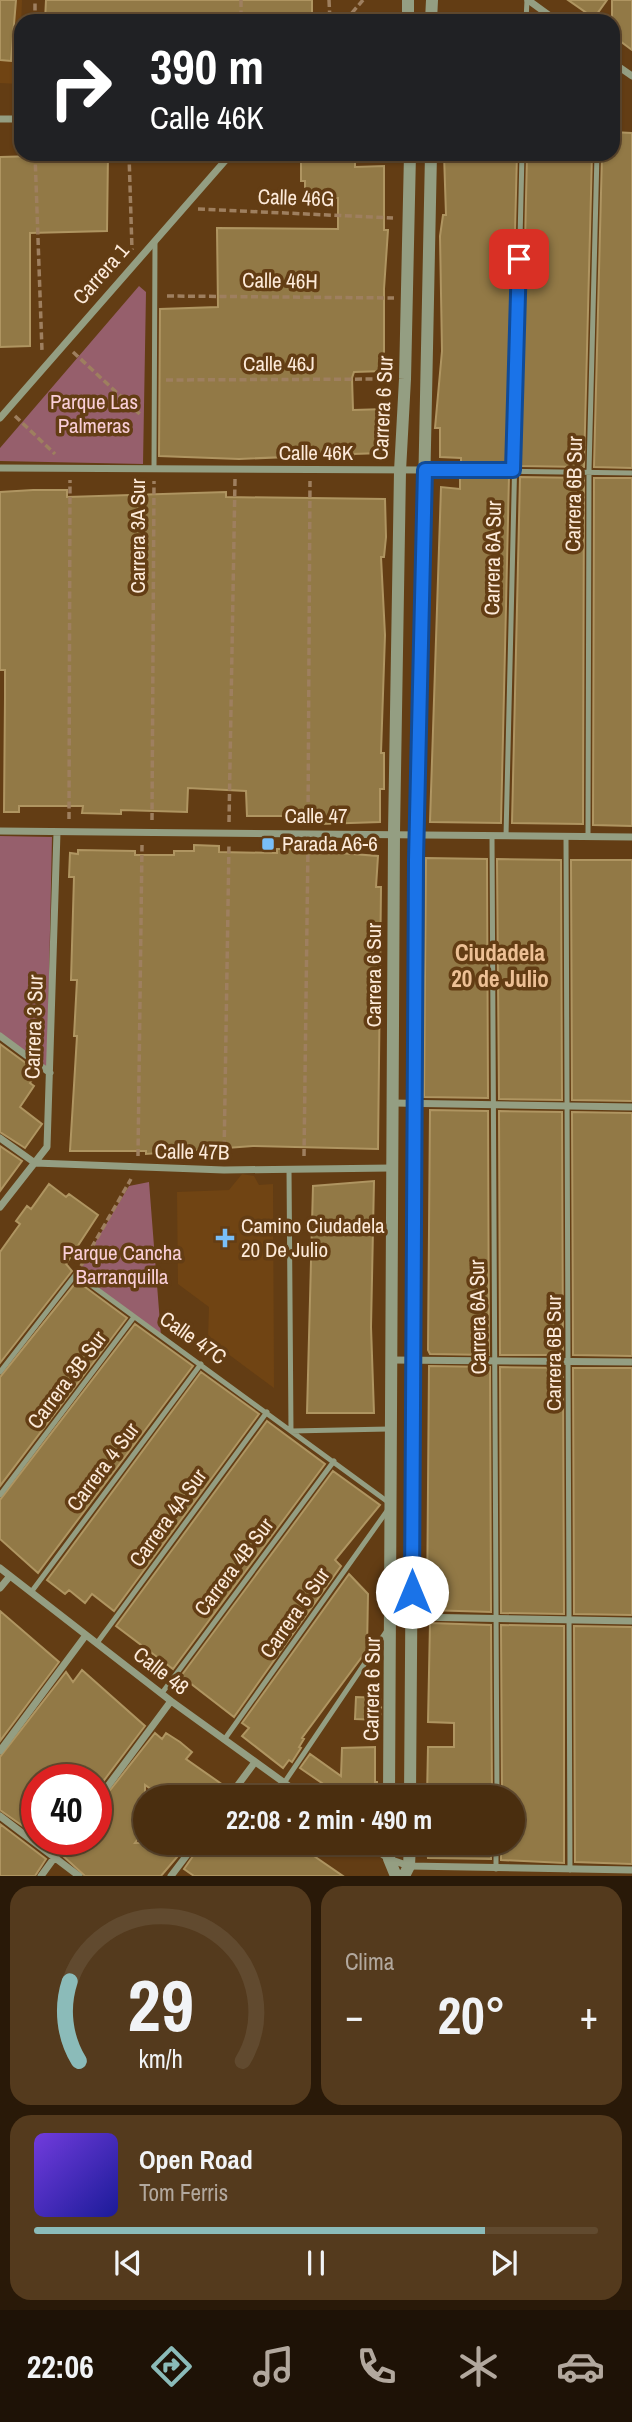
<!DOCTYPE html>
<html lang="es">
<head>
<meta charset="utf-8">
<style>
	body { margin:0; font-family:"Archivo Narrow",sans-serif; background:#543a1d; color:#f1f3f6; height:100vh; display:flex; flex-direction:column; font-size:26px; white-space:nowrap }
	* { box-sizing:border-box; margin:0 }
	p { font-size:23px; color:#b2a89e }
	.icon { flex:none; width:38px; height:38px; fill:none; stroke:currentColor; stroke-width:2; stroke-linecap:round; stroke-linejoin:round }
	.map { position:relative; height:1876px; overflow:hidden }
	.sheet { display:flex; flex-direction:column; gap:10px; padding:10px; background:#291908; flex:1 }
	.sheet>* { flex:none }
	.guide { position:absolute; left:14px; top:14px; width:606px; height:147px; border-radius:21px; box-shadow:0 2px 5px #0004,0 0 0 2px #614a2f; background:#202124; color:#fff; overflow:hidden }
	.speed { position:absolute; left:21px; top:1764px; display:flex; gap:14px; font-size:35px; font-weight:700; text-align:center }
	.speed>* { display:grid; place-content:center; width:91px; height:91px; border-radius:50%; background:#4a2e0f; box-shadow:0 2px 5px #0004,0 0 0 2px #614a2f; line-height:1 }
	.speed .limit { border:10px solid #d22; background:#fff; color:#111 }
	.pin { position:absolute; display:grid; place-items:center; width:60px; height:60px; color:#fff; margin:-30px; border-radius:14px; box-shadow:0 4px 10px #0006 }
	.me { position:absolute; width:77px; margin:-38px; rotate:0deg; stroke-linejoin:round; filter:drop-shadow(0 0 5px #0008) }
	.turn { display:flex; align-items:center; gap:24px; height:147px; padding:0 21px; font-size:32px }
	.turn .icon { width:91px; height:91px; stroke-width:2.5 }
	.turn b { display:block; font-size:49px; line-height:60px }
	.big { font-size:52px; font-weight:700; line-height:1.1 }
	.sheet .widget { flex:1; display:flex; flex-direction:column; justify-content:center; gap:10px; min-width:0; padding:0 24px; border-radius:21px; background:#543a1d }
	.sheet .dial { align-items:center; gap:0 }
	.dial svg { height:182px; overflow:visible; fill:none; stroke:#614a2f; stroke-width:7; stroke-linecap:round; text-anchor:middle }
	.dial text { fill:#f1f3f6; stroke:none }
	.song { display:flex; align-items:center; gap:21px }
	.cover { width:84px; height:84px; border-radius:10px; background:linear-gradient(135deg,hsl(260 70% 55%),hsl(240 70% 35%)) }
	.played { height:7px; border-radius:4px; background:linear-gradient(90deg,#8bbbb9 80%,#614a2f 80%) }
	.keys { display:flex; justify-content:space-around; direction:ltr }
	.heat { display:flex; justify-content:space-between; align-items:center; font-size:38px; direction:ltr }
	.sheet .tiles { flex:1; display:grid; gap:10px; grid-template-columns:1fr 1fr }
	.widget:last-child { grid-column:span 2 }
	.trip { position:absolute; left:133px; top:1785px; width:392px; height:70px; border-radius:35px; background:#4a2e0f; box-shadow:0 2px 5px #0004,0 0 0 2px #614a2f; font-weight:700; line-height:70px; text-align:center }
	.dock { display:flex; height:112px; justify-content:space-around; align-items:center; background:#1e1206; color:#b2a89e }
	.dock .icon { width:49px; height:49px }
	.dock .on { color:#8bbbb9 }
	.dock b { font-size:32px; color:#f1f3f6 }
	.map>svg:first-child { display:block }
	.built { fill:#704413 }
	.green { fill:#965f6c }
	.building { fill:#927946; stroke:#af9561; stroke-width:2 }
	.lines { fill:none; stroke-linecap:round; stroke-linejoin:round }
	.path { stroke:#9e7f5f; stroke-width:3.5; stroke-dasharray:7 3.5; stroke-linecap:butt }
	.service { stroke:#949e82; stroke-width:5 }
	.minor { stroke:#949e82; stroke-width:7 }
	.tertiary { stroke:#949e82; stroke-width:12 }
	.route-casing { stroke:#114b97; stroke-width:18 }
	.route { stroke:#1a73e8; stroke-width:12 }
	.poi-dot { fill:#79bff8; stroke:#633d14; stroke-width:2.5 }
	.labels { text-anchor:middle; stroke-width:7; stroke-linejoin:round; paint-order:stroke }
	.street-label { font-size:21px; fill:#fdead9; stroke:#633d14 }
	.park-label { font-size:21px; fill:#f9ced7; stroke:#633d14 }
	.poi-label { font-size:21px; fill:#fdead9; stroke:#633d14; text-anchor:start }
	.neighbourhood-label { font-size:23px; font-weight:bold; fill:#edc095; stroke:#633d14 }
</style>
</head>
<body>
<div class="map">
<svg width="632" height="1876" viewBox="0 0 632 1876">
	<rect width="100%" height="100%" fill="#633d14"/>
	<path class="built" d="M0,0h22l-3,84 -19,-1z
		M242,1174l12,2 5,9 14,-1 1,204 -66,-49 1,-32 -31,-23 -1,-92 52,-2z"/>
	<path class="green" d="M139,286l7,6 -3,172 -143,-3v-13z
		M0,836l52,1 -5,233 -47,-34z
		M149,1182l12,154 -84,-63 52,-87z"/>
	<path class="building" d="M0,0h16l-5,61 -11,-1z
		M46,0h266v21h-267z
		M568,0h39l-13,18z
		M612,0h20v50l-20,-15z
		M612,132l20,1v335l-38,-1 8,-313h10z
		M108,154l-1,77 -77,2v113l-30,1v-190z
		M301,154l33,1v7h21v5l29,-1v64h4l-4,59v82l-30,1 -2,6 1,32 33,-1 1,19h-5v25l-29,1 1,4 -19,1v-4l-96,4 -80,-3 1,-147 58,-2 -1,-79 121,1v-31h-33v-17h-4z
		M444,154h73l-8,312 -48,-1v-7l-21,-1v-29h-5l7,-77 -2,-115 3,-21h3z
		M527,154h65l-8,313 -64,-1z
		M460,476h49l-8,347 -71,-1 11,-335 19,2z
		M520,477l64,1 -1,346 -71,-1z
		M594,478h38v348l-39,-1z
		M33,490h34v7l159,-5v5l159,2 1,38 -2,20h-3l4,78 -4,118h3v36h-4v33l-59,2v-8h-74l-1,-25 -58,-3 -1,24 -66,-2v4l-39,-1 1,-7h-64v6h-15l1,-115v-27h-5v-178z
		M194,845l25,1v6l58,1v-4h11l90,7 -2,31h5l-3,262 -125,-3 -107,8v-3h-76l7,-115h-3l3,-56h-6l3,-103h-5l1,-24 8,1v-4l57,1v4h39v-4h20z
		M426,858l61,1 1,239 -64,-1z
		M497,859l64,1 1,240 -63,-1z
		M571,860h61v241l-60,-1z
		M0,1044l38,28 -8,11 4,3 -14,21 22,17 -17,24 -25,-16z
		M430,1110l58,1 1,244 -59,-1 -2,-4z
		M499,1111l63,1 1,243h-63z
		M572,1112l60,1v243l-59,-1z
		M0,1146l22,15 -22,30z
		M374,1181l-3,146 3,86h-67l6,-227z
		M49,1184l17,13 3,-3 29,21 -32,49 6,7 -72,92v-111l20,-28 -4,-3 11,-15 4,3z
		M77,1281l50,37 -127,168v-109z
		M135,1324l58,42 -155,207 -38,-34v-39z
		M429,1366l61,1 1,245 -64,-2z
		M500,1367l63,1 1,246 -63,-1z
		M573,1368h59v247l-58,-1z
		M201,1372l58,42 -145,197 -22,-17 -7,9 -16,-13 -4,4 -18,-14z
		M267,1421l58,43 -152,205 -57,-43z
		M333,1471l47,34 -45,55 6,6 -107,151 -53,-41z
		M349,1574l19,20 -1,56 -65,88 2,1 -5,8 2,1 -9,14 -3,-2 -6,8 -41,-32 7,-8 -7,-5z
		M0,1611l59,51 -59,79z
		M430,1623l61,2 1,172h-65l1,-50h26v-24l-26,-1z
		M501,1625l63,1v237l-63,-3v-17h12v-46h-11z
		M574,1626l58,1v237l-57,-2z
		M82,1670l63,56 -49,65v-11h-59v56l-37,-26v-53l66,-85 7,10z
		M356,1697l25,1v22l-26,-1z
		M155,1733l7,6 4,-6 14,9 12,10 -6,7 37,26 -9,12h-52l-17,-12v44l-10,14h54l-28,33h-76l-22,-20 11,-17h22v-31z
		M375,1747v35h2l1,15h-51l5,-7 -32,-22 10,-14 31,22 1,-28z
		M0,1824l46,35 -11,17h-35z
		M202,1843h93l48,33h-149l-10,-7z
		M426,1843h65v16l-63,-1z"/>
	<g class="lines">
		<path class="path" d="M241,0v21
			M329,0l1,21
			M35,21v-21
			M345,21l18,-21
			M35,154l7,197
			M129,154l3,96
			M198,209l195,9
			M167,296l227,2
			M73,352l69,64
			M166,380l223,-1
			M15,416l40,38
			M69,819l1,-339
			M152,820l2,-339
			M229,822l6,-343
			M308,823l2,-342
			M138,1156l4,-311
			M304,1156l4,-311
			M224,1158l5,-315
			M81,1266l50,-87"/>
		<path class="service" d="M526,21l1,-21
			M154,469l1,-227
			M425,470l207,3
			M588,835l1,-364 8,-317
			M492,836l5,961
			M506,836l16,-682
			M566,837l4,1033
			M289,1169l2,262 98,-2
			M0,1372l76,-98 312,228
			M0,1495l134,-178
			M32,1591l169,-227
			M97,1643l170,-231
			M162,1693l172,-232
			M224,1740l163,-229
			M284,1783l104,-154
			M496,1869v-26"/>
		<path class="minor" d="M528,0l29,21
			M612,62l20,14
			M0,119h21
			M0,418l231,-264
			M0,468l425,2
			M0,831l632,6
			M0,1036l50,37
			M393,1103l239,4
			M0,1138l35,25 189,7 167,-2
			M0,1207l47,-60 10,-315
			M390,1360l242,2
			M0,1568l171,133 133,96
			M0,1588l10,-12
			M412,1617l220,4
			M0,1751l86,-116
			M229,1797l26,-35
			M96,1802l75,-101
			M0,1816l79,60
			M366,1843l23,16 20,7 223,4
			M41,1876l27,-37
			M171,1876l25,-33"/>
		<path class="tertiary" d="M408,0v21
			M431,21l1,-21
			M389,1797l5,-964 6,-362 5,-92 5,-225
			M410,1797l7,-963 14,-680
			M389,1843v16l7,17
			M404,1876l5,-10 1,-23"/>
	</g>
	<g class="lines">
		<defs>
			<path id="route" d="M412,1592l4,-732 9,-390h88l6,-211"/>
		</defs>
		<use href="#route" class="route-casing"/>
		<use href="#route" class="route"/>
	</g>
	<g class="poi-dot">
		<rect x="261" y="837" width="14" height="14" rx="3.5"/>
		<path d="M221.5 1227.5h7v7h7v7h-7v7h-7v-7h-7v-7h7z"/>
	</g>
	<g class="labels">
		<g class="street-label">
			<text transform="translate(296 198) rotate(2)" y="7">Calle 46G</text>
			<text transform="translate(101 274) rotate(-49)" y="7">Carrera 1</text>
			<text transform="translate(280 281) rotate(1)" y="7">Calle 46H</text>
			<text x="279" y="371">Calle 46J</text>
			<text transform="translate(383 408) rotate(-87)" y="7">Carrera 6 Sur</text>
			<text x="316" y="460">Calle 46K</text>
			<text transform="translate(574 494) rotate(-89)" y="7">Carrera 6B Sur</text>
			<text transform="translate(138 536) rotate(-90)" y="7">Carrera 3A Sur</text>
			<text transform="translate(493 558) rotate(-89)" y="7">Carrera 6A Sur</text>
			<text x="316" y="823">Calle 47</text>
			<text transform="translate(374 975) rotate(-90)" y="7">Carrera 6 Sur</text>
			<text transform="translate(34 1027) rotate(-88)" y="7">Carrera 3 Sur</text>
			<text transform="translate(192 1152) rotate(1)" y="7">Calle 47B</text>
			<text transform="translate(478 1317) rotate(-91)" y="7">Carrera 6A Sur</text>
			<text transform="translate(193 1338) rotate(35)" y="7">Calle 47C</text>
			<text transform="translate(554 1353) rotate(-90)" y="7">Carrera 6B Sur</text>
			<text transform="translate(67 1380) rotate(-53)" y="7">Carrera 3B Sur</text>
			<text transform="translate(103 1467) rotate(-53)" y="7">Carrera 4 Sur</text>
			<text transform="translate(168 1518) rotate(-54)" y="7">Carrera 4A Sur</text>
			<text transform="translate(234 1567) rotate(-53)" y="7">Carrera 4B Sur</text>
			<text transform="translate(295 1613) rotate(-55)" y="7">Carrera 5 Sur</text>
			<text transform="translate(161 1671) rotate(38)" y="7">Calle 48</text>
			<text transform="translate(372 1689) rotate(-89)" y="7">Carrera 6 Sur</text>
		</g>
		<g class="park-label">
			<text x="94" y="409">Parque Las<tspan x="94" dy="24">Palmeras</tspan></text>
			<text x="122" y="1260">Parque Cancha<tspan x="122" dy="24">Barranquilla</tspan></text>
		</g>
		<g class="poi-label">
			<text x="282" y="851">Parada A6-6</text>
			<text x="241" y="1233">Camino Ciudadela<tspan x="241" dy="24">20 De Julio</tspan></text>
		</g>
		<g class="neighbourhood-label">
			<text x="500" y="961">Ciudadela<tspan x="500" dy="26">20 de Julio</tspan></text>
		</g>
	</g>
</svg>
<div class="speed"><div class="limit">40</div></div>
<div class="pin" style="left:519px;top:259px;background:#d93025"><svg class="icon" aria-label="arrive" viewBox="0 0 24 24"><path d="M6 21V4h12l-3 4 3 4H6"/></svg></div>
<svg class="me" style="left:412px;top:1592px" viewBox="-20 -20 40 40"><circle r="19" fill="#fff"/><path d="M0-13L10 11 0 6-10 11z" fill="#1a73e8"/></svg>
<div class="trip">22:08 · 2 min · 490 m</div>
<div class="guide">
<div class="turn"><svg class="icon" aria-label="right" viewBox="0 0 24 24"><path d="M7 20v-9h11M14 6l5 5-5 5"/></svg><div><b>390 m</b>Calle 46K</div></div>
</div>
</div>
<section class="sheet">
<div class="tiles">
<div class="widget dial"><svg viewBox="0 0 100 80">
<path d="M14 69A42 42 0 1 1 86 69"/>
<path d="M14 69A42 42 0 0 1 10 34" stroke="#8bbbb9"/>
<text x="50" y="56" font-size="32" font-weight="700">29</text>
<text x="50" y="72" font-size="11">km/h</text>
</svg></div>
<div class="widget"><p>Clima</p>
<div class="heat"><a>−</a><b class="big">20°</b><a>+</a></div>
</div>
<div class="widget">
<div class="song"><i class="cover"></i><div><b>Open Road</b><p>Tom Ferris</p></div></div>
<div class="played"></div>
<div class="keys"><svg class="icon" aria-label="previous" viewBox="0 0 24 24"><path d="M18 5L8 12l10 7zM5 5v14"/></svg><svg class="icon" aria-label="pause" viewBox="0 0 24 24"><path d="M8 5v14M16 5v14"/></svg><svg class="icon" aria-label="next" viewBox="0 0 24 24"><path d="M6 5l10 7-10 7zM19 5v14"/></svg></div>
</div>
</div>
</section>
<nav class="dock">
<b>22:06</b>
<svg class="icon on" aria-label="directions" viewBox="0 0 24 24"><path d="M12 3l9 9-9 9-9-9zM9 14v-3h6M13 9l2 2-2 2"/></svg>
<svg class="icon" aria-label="music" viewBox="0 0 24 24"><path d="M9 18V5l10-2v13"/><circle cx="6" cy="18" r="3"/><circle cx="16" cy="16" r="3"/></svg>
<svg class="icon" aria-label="phone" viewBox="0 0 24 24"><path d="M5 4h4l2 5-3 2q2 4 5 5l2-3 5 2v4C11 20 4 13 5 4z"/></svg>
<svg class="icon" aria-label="climate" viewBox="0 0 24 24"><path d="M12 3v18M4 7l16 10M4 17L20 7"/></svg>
<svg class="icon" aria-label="car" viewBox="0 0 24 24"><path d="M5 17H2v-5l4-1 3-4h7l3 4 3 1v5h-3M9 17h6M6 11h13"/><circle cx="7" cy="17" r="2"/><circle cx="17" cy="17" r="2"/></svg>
</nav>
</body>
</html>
